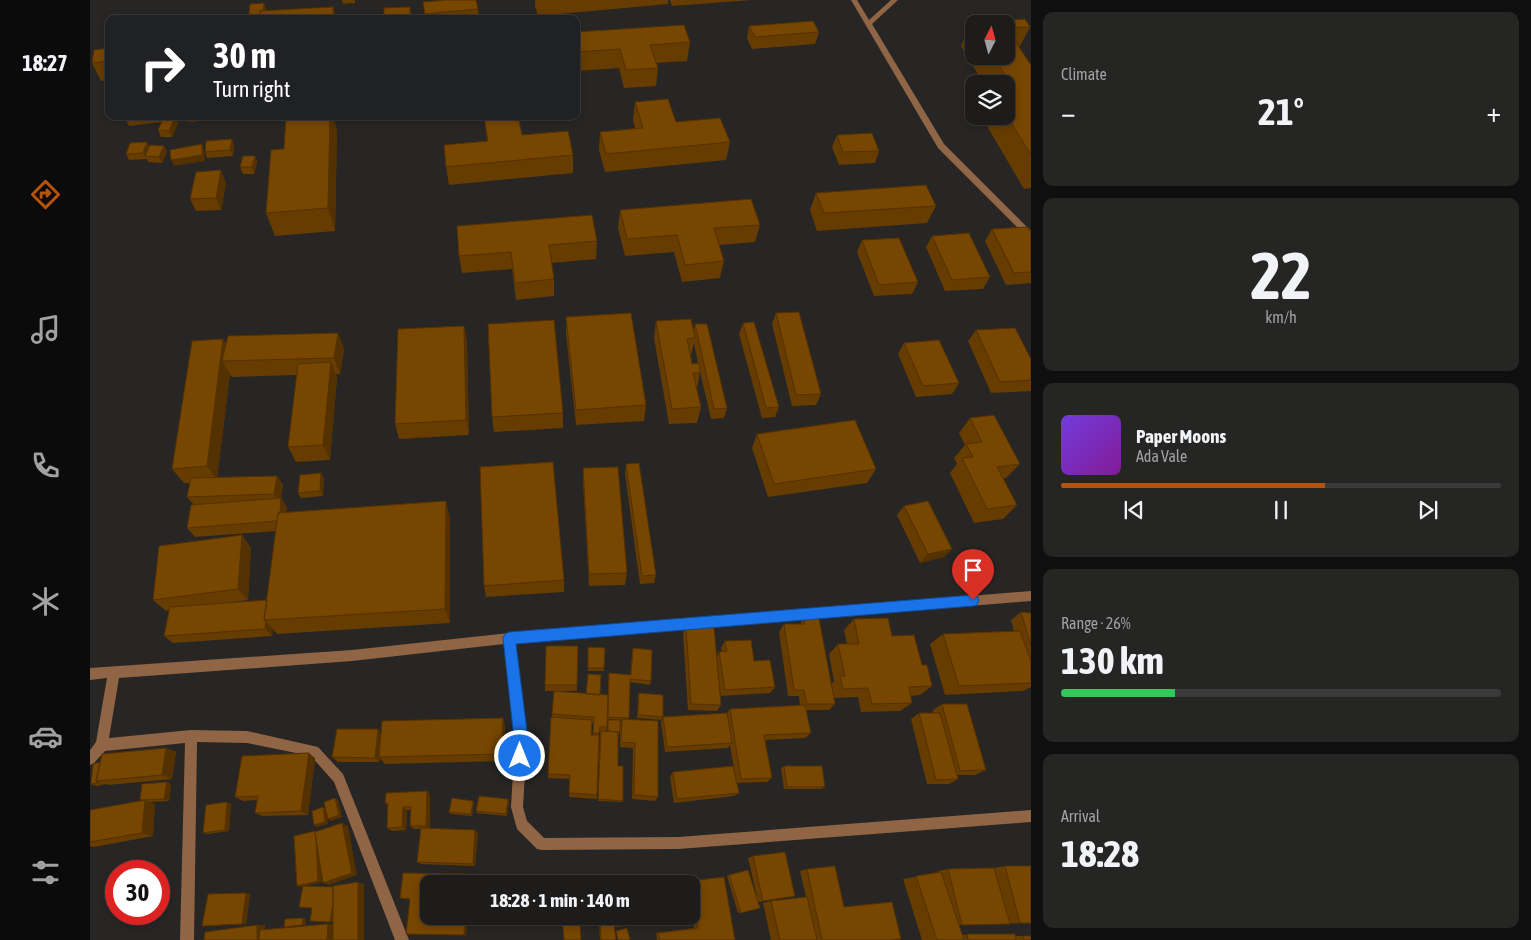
<!DOCTYPE html>
<html lang="en">
<head>
<meta charset="utf-8">
<style>
	body { margin:0; font-family:"Asap Condensed",sans-serif; background:#252524; color:#f1f3f6; height:100vh; display:flex; flex-direction:column; font-size:19px; white-space:nowrap }
	* { box-sizing:border-box; margin:0 }
	p { font-size:16px; color:#a0a1a3 }
	.icon { flex:none; width:28px; height:28px; fill:none; stroke:currentColor; stroke-width:2; stroke-linecap:round; stroke-linejoin:round }
	.map { position:relative; flex:1; overflow:hidden }
	.details { display:flex; flex-direction:column; gap:12px; padding:12px; background:#100f0f; width:500px }
	.details>* { flex:none }
	.top-card { position:absolute; left:15px; top:15px; width:475px; height:105px; border-radius:10px; box-shadow:0 2px 8px #0003,0 0 0 1px #3b3a3a; background:#202124; color:#fff; overflow:hidden }
	.needle { width:32px; rotate:6deg }
	.fabs { position:absolute; left:875px; top:15px; display:grid; gap:10px }
	.fabs a { display:grid; place-items:center; width:50px; height:50px; border-radius:10px; background:#1d1c1b; box-shadow:0 2px 8px #0003,0 0 0 1px #3b3a3a; font-size:25px }
	.speed { position:absolute; left:15px; top:860px; display:flex; gap:10px; font-size:25px; font-weight:700; text-align:center }
	.speed>* { display:grid; place-content:center; width:65px; height:65px; border-radius:50%; background:#1d1c1b; box-shadow:0 2px 8px #0003,0 0 0 1px #3b3a3a; line-height:1 }
	.speed .limit { border:8px solid #d22; background:#fff; color:#111 }
	.pin { position:absolute; display:grid; place-items:center; width:42px; height:42px; color:#fff; margin:-51px -21px; border-radius:50% 50% 50% 0; rotate:-45deg; box-shadow:0 0 5px #0007 }
	.pin .icon { rotate:45deg }
	.me { position:absolute; width:55px; margin:-28px; rotate:0deg; stroke-linejoin:round; filter:drop-shadow(0 0 4px #0008) }
	.turn { display:flex; align-items:center; gap:18px; height:105px; padding:0 25px; font-size:22px }
	.turn .icon { width:65px; height:65px; stroke-width:2.5 }
	.turn b { display:block; font-size:35px; line-height:42px }
	.big { font-size:38px; font-weight:700; line-height:1.1 }
	.details .widget { flex:1; display:flex; flex-direction:column; justify-content:center; gap:8px; min-width:0; padding:0 18px; border-radius:10px; background:#252524 }
	.details .dial { align-items:center; gap:0 }
	.dial b { font-size:65px; line-height:1 }
	.song { display:flex; align-items:center; gap:15px }
	.cover { width:60px; height:60px; border-radius:8px; background:linear-gradient(135deg,hsl(260 70% 55%),hsl(290 70% 35%)) }
	.played { height:5px; border-radius:2px; background:linear-gradient(90deg,#b45309 60%,#3b3a3a 60%) }
	.keys { display:flex; justify-content:space-around; direction:ltr }
	.heat { display:flex; justify-content:space-between; align-items:center; font-size:28px; direction:ltr }
	.charge { height:8px; border-radius:4px; background:linear-gradient(90deg,#34c759 26%,#3b3a3a 0) }
	.trip { position:absolute; left:330px; top:875px; width:280px; height:50px; border-radius:10px; background:#1d1c1b; box-shadow:0 2px 8px #0003,0 0 0 1px #3b3a3a; font-weight:700; line-height:50px; text-align:center }
	main { display:flex; flex:1; min-height:0 }
	.dock { display:flex; flex-direction:column; width:90px; justify-content:space-around; align-items:center; background:#0c0b0b; color:#a0a1a3 }
	.dock .icon { width:35px; height:35px }
	.dock .selected { color:#b45309 }
	.dock b { font-size:22px; color:#f1f3f6 }
	.map>svg:first-child { display:block }
	.lines { fill:none; stroke-linecap:round; stroke-linejoin:round }
	.minor { fill:#906545; fill-rule:evenodd }
	.wall { fill:#663c00; fill-rule:evenodd }
	.shaded-wall { fill:#533100 }
	.building { fill:#774600; stroke:#533100 }
	.route { fill:#1a73e8; stroke:#114b97 }
</style>
</head>
<body>
<main>
<nav class="dock">
<b>18:27</b>
<svg class="icon selected" aria-label="directions" viewBox="0 0 24 24"><path d="M12 3l9 9-9 9-9-9zM9 14v-3h6M13 9l2 2-2 2"/></svg>
<svg class="icon" aria-label="music" viewBox="0 0 24 24"><path d="M9 18V5l10-2v13"/><circle cx="6" cy="18" r="3"/><circle cx="16" cy="16" r="3"/></svg>
<svg class="icon" aria-label="phone" viewBox="0 0 24 24"><path d="M5 4h4l2 5-3 2q2 4 5 5l2-3 5 2v4C11 20 4 13 5 4z"/></svg>
<svg class="icon" aria-label="climate" viewBox="0 0 24 24"><path d="M12 3v18M4 7l16 10M4 17L20 7"/></svg>
<svg class="icon" aria-label="car" viewBox="0 0 24 24"><path d="M5 17H2v-5l4-1 3-4h7l3 4 3 1v5h-3M9 17h6M6 11h13"/><circle cx="7" cy="17" r="2"/><circle cx="17" cy="17" r="2"/></svg>
<svg class="icon" aria-label="filters" viewBox="0 0 24 24"><path d="M4 7h16M4 17h16"/><circle cx="9" cy="7" r="2"/><circle cx="15" cy="17" r="2"/></svg>
</nav>
<div class="map">
<svg width="941" height="940" viewBox="0 0 941 940">
	<rect width="100%" height="100%" fill="#272624"/>
	<g class="lines">
		<path class="minor" d="M761,0h6l12,20 22,-20h7l-26,24 72,120 87,87v8l-3,-1 -90,-90z
			M941,591v10l-516,42 12,96 -4,68 4,14 17,17 134,-1 353,-27v12l-353,27 -136,1 -5,-1 -20,-20 -6,-22 4,-68 -11,-95 -152,17 -233,17 -10,60 82,-8 56,1 71,16 25,27 66,166h-14l-61,-158 -23,-26 -64,-13 -50,-1 -3,198h-14l5,-197 -80,8 -11,12 -4,2v-15l6,-8 11,-64 -17,2v-12l262,-18 157,-17z"/>
	</g>
	<path class="wall" d="M252,0h13v3l-12,1z
		M445,0h133v4l-130,12 -3,-10z
		M580,0h82l-80,6z
		M333,2l55,7 1,10h-54z
		M174,3l2,8 67,-4 3,12h-86l-1,-4z
		M320,7l2,12h-28v-11z
		M881,22l59,5 -11,21 12,17v123l-7,1 -43,-73h25v-32h-22l-23,-38zM884,24l32,32h-32z
		M659,26l70,6 -4,12 -63,5 -5,-11z
		M486,32l114,10 -3,19 -31,2 2,5 -2,18 -32,2 -5,-20 -43,3z
		M19,48v32l-8,1 -9,-18z
		M545,102l41,20 54,20 -4,18 -121,12 -6,-22 1,-18 35,-4 -2,-8z
		M34,116h39l-1,4 2,-4h16l-2,5h-1l1,2 -6,14h-11l-3,-7 4,-8 -33,4z
		M92,116h16l-3,6 -11,-1z
		M394,116l38,19 51,20v18l-124,12 -3,-18 41,-26z
		M247,129l-2,102 -60,5 -9,-23 18,-64z
		M747,135l42,16 -4,12 -36,2 -7,-18z
		M142,139l2,7 -1,10 -26,2 -2,-6z
		M74,146l3,6 -5,11 -14,-1 -1,-3 -18,1 -3,-6 23,-7z
		M165,156l2,6 -3,12h-11l-3,-7z
		M136,183l-5,27 -25,1 -6,-12z
		M726,193l120,13 -9,17 -110,8 -7,-21z
		M530,210l140,15 -5,17 -36,3 5,16 -4,17 -38,4 -8,-30 -49,4 -7,-28z
		M367,226l140,15 -1,18 -44,4 2,16v17l-38,4 -4,-31 -50,4 -3,-17z
		M902,229l39,4v50l-25,2 -21,-44z
		M842,236l58,41 -7,12 -38,2 -19,-44z
		M772,240l56,42 -6,12 -38,2 -17,-44z
		M686,313l45,81 -5,11 -24,1 -20,-82z
		M476,317l80,88 -2,16 -68,4 -10,-92z
		M566,321l37,10 2,-7 32,84 -3,10 -13,1 -11,-48v2l-3,15 4,19 -4,16 -28,1 -15,-86zM604,343l4,20 -6,1 -1,-9z
		M653,323l36,84 -4,10 -13,1 -23,-84z
		M374,326l3,16 2,93 -70,4 -4,-15z
		M886,330l55,29v32l-40,2 -23,-52z
		M248,333l6,16 -4,25h-4l1,4 -7,82 -34,2 -8,-15 9,-72 -65,2 -2,-3 -13,104 60,-2 6,9 -2,13 6,10 -1,4 160,-11 4,18v104l-173,11 -4,-5 -1,7 -99,7 -9,-7 5,-26 -3,1 -13,-11 89,-65 9,13 -3,52 -23,3 42,-3 9,-69 -81,6 -8,-9 7,-23 -7,-8 3,-14h-6l-12,-14 51,-130 3,5z
		M814,343l55,40 -7,11 -36,3 -18,-43z
		M473,413v15l-69,4 -2,-15z
		M880,418l50,46 -14,14h-3l14,27 -14,14 -29,4 -24,-50 7,-9 -3,-6 11,-13 -6,-12z
		M667,434l119,35 -9,14 -99,14 -16,-49z
		M536,464l30,111 -2,8 -14,1 -15,-111z
		M493,468l44,105 -2,12 -36,1 -6,-104z
		M234,478l-1,18 -22,2 -3,-5z
		M814,506l48,43 -8,8 -24,6 -23,-48z
		M474,580v12l-78,5 -2,-11z
		M931,612l10,1v74l-8,4 -78,4 -15,-51 13,-10 71,-3 -3,-11z
		M714,618l27,66 3,-3 -5,-27 9,-10h9l-3,-14 10,-11 38,17 30,29 10,21 -12,9 -9,1 1,7 -12,8 -39,1 -3,-15 -24,1 1,6 -6,6h-23l5,23 -6,5 -40,2 7,38 -5,4 -30,1 2,10 -5,3 -60,7 -4,-26 3,-5 63,9 -6,-36 -2,3 -63,4 -4,-30 2,-5 64,-4 3,-4 70,-3 -1,-10h-11l-9,-64 5,-8h16z
		M596,626l31,30 2,-4h3l-1,-4 4,-7 29,20 21,26 -5,6 -49,3 -1,-8 1,17 -4,6 -29,-1 -5,-76z
		M498,647l16,21v3h-16z
		M543,648l18,33 -1,4 -20,-3 -2,38 30,77 -3,4 -23,-2 1,-51 -13,-1v-22l1,-5 -14,-1 2,-46 21,2z
		M455,685h32v6h-32z
		M549,693l24,24 -2,3 -24,-2 1,-22z
		M510,695l7,32 -1,5h1l1,-12 12,12 -1,2h-1v32l5,35 -1,1 -24,-1 2,-69h-1v3l-2,60v4l-28,-2v-18l-21,-1 4,-64zM502,723h2l-1,12h-2z
		M852,704l44,66 -11,5h-18l1,4 -9,5h-22l-16,-65 8,-6h14v-3z
		M413,718l2,8 -1,35 -119,3 -5,-6 -1,4h-41l-6,-5 49,-24z
		M76,748l10,4 -4,27 -64,6 -2,-1 -9,2 -6,-2z
		M225,758l-7,57 -45,1 -8,-3 2,-13 -14,1 -8,-4z
		M694,766l41,21 -3,2h-38l-3,-21z
		M77,782l4,2 -2,17 -20,1 6,2 -2,32 -59,11 -4,-1v-36l51,-9z
		M337,791l3,4v33l48,5 -3,33 -54,-2 -4,-2 4,-33h-7l-4,-3 1,-16h-4l-1,20 -14,1 -5,-3 1,-23 -3,-2z
		M383,801l1,1 -2,14 -21,-2 -2,-2z
		M419,801l-2,15 -30,-3 -1,-2z
		M141,804l-2,27 -21,3 -5,-1z
		M663,856l42,40 -37,6 2,6 -22,5 -11,-37 2,-1 28,22 -9,-39z
		M915,866h26v57l-72,2 3,10 53,-1v2h16v4h-109l-19,-61 35,-6v-2l10,-2 46,-1z
		M717,869l37,38 47,33h-120l-8,-37 8,-2 35,-4 -6,-26z
		M600,881l45,59h-78l-1,-7 38,-5 -3,-18v-26h-4v-2z
		M156,893l4,1 -4,30 -44,2z
		M472,916h51l3,24h-16l-1,-19 -19,2z"/>
	<path class="shaded-wall" d="M174,3l2,6 -1,10 -2,-5z
		M243,7l3,12h-3z
		M69,116h4l-1,6z
		M86,116h4l-2,5z
		M102,116h6l-3,6z
		M240,116h3l4,13 -2,102 -7,-23z
		M85,117l3,6 -6,14 -3,-6z
		M142,139l2,7 -1,10 -3,-6z
		M57,142l3,6 -5,8 1,3 -3,-6z
		M112,144l2,7 1,10 -31,5 -3,-6z
		M74,146l3,6 -5,11 -3,-6z
		M165,156l2,6 -3,12 -2,-7z
		M131,170l5,13 -5,27 -5,-12z
		M374,326l3,16 2,93 -3,-15z
		M248,333l6,16 -4,25 -6,-16z
		M133,339l9,16 -10,6 8,13 -13,106 -10,-14z
		M241,362l6,16 -7,82 -7,-15z
		M231,473l3,5 -1,18 -3,-5z
		M187,476l6,9 -3,18 -6,-9z
		M191,498l6,10 -2,22 -6,-9z
		M356,501l4,18v104l-5,-14z
		M152,535l9,13 -3,52 -10,-11z
		M862,549l-8,8 -24,6 8,-9z
		M176,622l7,7 -1,7 -7,-7z
		M413,718l2,8 -1,35 -2,-7z
		M288,729l4,6 -3,22 1,1 -1,4 -4,-4z
		M76,748l10,4 -4,27 -10,-4z
		M219,753l6,5 -7,57 -7,-4z
		M77,782l4,2 -2,17 -5,-2z
		M337,791l3,4v34l-4,-3z
		M245,798l3,2 4,17 -11,4 -3,-2z
		M418,799l1,2 -2,15 -1,-2z
		M55,800l10,4 -2,32 -11,-3z
		M383,801l1,1 -2,14 -1,-2z
		M137,802l4,2 -2,27 -4,-1z
		M233,807l3,2 2,15 -11,3 -3,-2z
		M313,807l4,3 -1,20 -4,-3z
		M252,823l6,3 9,49 -28,10 -6,-2z
		M385,830l3,3 -3,33 -2,-2z
		M225,831l4,1 3,50 -22,5 -3,-1z
		M378,874l3,2 -1,8h-2z
		M268,882l6,2v56h-6z
		M246,887l-3,35h-3z
		M156,893l4,1 -4,30h-4z
		M375,916h3l-2,20 -2,-1z
		M213,918l3,1 -1,7 -3,-1z
		M238,924l7,1 -1,15h-7z
		M167,925h8v15h-8z"/>
	<path class="building" d="M356,0h30l2,9 -53,5 -2,-12z
		M174,3l-1,8h-3v4h-11l1,-11z
		M243,7v11l-19,1h-55l1,-8z
		M320,7v9l-6,1 1,2h-15v-1h-6v-10z
		M935,19l5,8 -24,1v-4h-32v2l-3,-4z
		M723,21l6,11 -64,5 -6,-11z
		M594,25l6,17 -40,3 8,23 -32,2 -6,-21 -44,3v-20z
		M916,28l25,37v90l-25,-41v-30h5l-18,-28h13z
		M19,48v13l-17,2 2,-13z
		M578,99l8,23 44,-4 10,24 -124,12 -6,-22 43,-4 -8,-26z
		M196,116h44l-2,92 -62,5 5,-63 13,-1z
		M394,116h34l4,19 46,-4 5,24 -127,12 -2,-22 44,-4z
		M74,117h11l-6,14 -11,-1z
		M782,133l7,18 -36,1 -6,-17z
		M142,139l-2,11 -25,2 1,-11z
		M57,142l-4,11 -17,1 4,-11z
		M112,144v11l-31,5 -1,-10z
		M60,145l14,1 -5,11 -14,-1z
		M153,156h12l-3,11h-12z
		M131,170l-5,28 -26,1 6,-27z
		M836,185l10,21 -112,7 -8,-20z
		M661,199l9,26 -46,3 10,33 -39,4 -8,-30 -50,4 -7,-29z
		M502,215l5,26 -48,4 5,34 -39,4 -4,-31 -52,4 -2,-30z
		M938,227l3,6v39l-17,1 -22,-44z
		M879,233l21,44 -38,3 -20,-44z
		M809,238l19,44 -39,3 -17,-45z
		M709,312l22,82 -25,1 -20,-82z
		M541,313l15,92 -70,5 -10,-93z
		M601,319l4,19 -8,1 5,25 7,-1 1,10h-7l8,34 -29,2 -16,-88z
		M464,320l9,93 -71,4 -4,-93z
		M664,322l25,85 -13,1 -23,-85z
		M605,324h12l20,84 -13,1z
		M374,326l2,94 -71,4 3,-95z
		M925,328l16,31v21l-31,2 -24,-52z
		M248,333l-4,25 -112,3 6,-25z
		M133,339l-16,127 -35,3 20,-128z
		M849,340l20,43 -36,3 -19,-43z
		M241,362l-8,83 -35,2 10,-83z
		M904,415l26,49 -23,3 20,38 -30,4 -25,-51 11,-1 -7,-13 16,-2 -12,-24z
		M765,420l21,49 -102,15 -17,-50z
		M463,462l11,118 -80,6 -4,-119z
		M549,463l17,112 -14,1 -16,-112z
		M528,467l9,106 -38,1 -6,-106z
		M231,473l-1,18 -22,2 2,-18z
		M187,476l-3,18 -87,3 4,-19z
		M191,498l-1,15h-2l-1,8 -90,7 4,-23z
		M356,501l-1,108 -181,11 14,-107z
		M838,501l24,48 -24,5 -24,-48z
		M152,535l-4,54 -85,11 6,-54z
		M177,600l-3,20 2,2 -1,7 -101,7 6,-29z
		M931,612l10,1v33z
		M714,618h15l16,86h-28l-3,-14h-10l-10,-66h21z
		M798,618l4,18 22,-1 8,30h5l5,21 -23,1 3,16 -40,1 -4,-16 -25,1 -3,-13h5l-7,-32h21l-5,-25z
		M596,626l28,1 7,78 -30,-1z
		M930,631l11,30v22l-72,3 -16,-52z
		M661,640l3,21 16,-1 5,27 -50,3 -6,-38 8,-1 -2,-10z
		M456,646h32l-1,39h-32z
		M498,647l17,1 -1,20h-16z
		M543,648l19,2 -1,31 -21,-2 -1,39 -21,-1 1,-44 22,2z
		M498,674l13,1 -1,20 -14,-1z
		M464,691l54,4 -1,32h-7l-1,6h-6l1,-16 -42,-3z
		M549,693l24,2v22l-25,-2z
		M852,704h25l19,66 -26,1z
		M715,705l6,28 -47,2 8,43 -31,1 -11,-70z
		M637,713l5,30 -65,4 -4,-30z
		M829,713h21l18,66 -22,1z
		M461,717l41,3 -1,15h8l-2,60 -28,-2 1,-18 -22,-1z
		M413,718l-1,36 -123,3 3,-36z
		M532,719l36,2v76l-24,-2 1,-52 -14,-1z
		M518,720h12v12l-12,-1z
		M247,729h41l-3,29 -43,-1z
		M511,731l17,1v34h5v35l-25,-2z
		M76,748l-4,27 -66,6 6,-27z
		M219,753l-8,58 -46,2 3,-17 -23,1 7,-41z
		M10,762l-4,19 4,1 -9,2 2,-20z
		M643,766l6,27 -62,6 -4,-27z
		M694,766h38l3,21h-38z
		M77,782l-3,17 -24,1 2,-16z
		M337,791l-1,35h-16l1,-19h-8l-1,20 -15,1 1,-25h-3l1,-10z
		M389,796l29,3 -2,15 -30,-3z
		M245,798l4,17 -11,4 -4,-17z
		M362,798l21,3 -2,13 -22,-2z
		M55,800l-3,33 -52,9v-32z
		M137,802l-2,28 -22,3 3,-28z
		M233,807l2,15 -11,3 -2,-14z
		M252,823l10,50 -29,10 -8,-51z
		M331,828l54,2 -2,34 -56,-2z
		M225,831v1l1,8 2,41 -21,5 -3,-50z
		M695,852l10,44 -32,5 -10,-45z
		M745,866l9,41 48,-5 9,37 -10,1h-69l-15,-71z
		M915,866h26v57h-11z
		M904,868l16,56 -48,1 -14,-56z
		M658,870l12,38 -19,5 -12,-38z
		M851,872l23,68h-27l-21,-64z
		M313,873l65,1v10h-39v32h36l-1,19 -58,-1 4,-35 -10,-1z
		M634,877l11,63h-75l-2,-7 40,-5 -8,-47z
		M268,882v58h-25v-54z
		M213,886l30,1v17l-3,18 -20,-1 2,-13 -13,-1z
		M156,893l-4,31 -40,2 6,-32z
		M717,897l10,43h-37l-9,-39z
		M454,916h13l1,7 -14,1z
		M472,916h51l3,24h-15l-1,-20 -20,3 1,17h-17z
		M525,916h11l2,9 -12,2z
		M213,918l-1,7 -18,2 1,-8z
		M238,924l-1,16h-68l1,-10z
		M167,925v15h-53l1,-8z
		M537,928l3,12h-12l-2,-9z
		M877,934h48l1,6h-48z
		M933,936h8v4h-7z"/>
	<path class="route" d="M883,595l4,1 2,4 -2,5 -4,1 -457,38 12,95 -3,22 -5,2 -5,-2 -2,-5 1,-17 -11,-101 2,-4 4,-2z"/>
</svg>
<div class="fabs">
<a><svg class="needle" viewBox="-14 -14 28 28"><path d="M0-13l5 13h-10z" fill="#e53935"/><path d="M0 13l5-13h-10z" fill="#a0a1a3"/></svg></a>
<a><svg class="icon" aria-label="layers" viewBox="0 0 24 24"><path d="M12 4l9 5-9 5-9-5zM3 14l9 5 9-5"/></svg></a>
</div>
<div class="speed"><div class="limit">30</div></div>
<div class="pin" style="left:883px;top:600px;background:#d93025"><svg class="icon" aria-label="arrive" viewBox="0 0 24 24"><path d="M6 21V4h12l-3 4 3 4H6"/></svg></div>
<svg class="me" style="left:430px;top:756px" viewBox="-20 -20 40 40"><circle r="17" fill="#1a73e8" stroke="#fff" stroke-width="3"/><path d="M0-11L8 9 0 5-8 9z" fill="#fff"/></svg>
<div class="trip">18:28 · 1 min · 140 m</div>
<div class="top-card">
<div class="turn"><svg class="icon" aria-label="right" viewBox="0 0 24 24"><path d="M7 20v-9h11M14 6l5 5-5 5"/></svg><div><b>30 m</b>Turn right</div></div>
</div>
</div>
<section class="details">
<div class="widget"><p>Climate</p>
<div class="heat"><a>−</a><b class="big">21°</b><a>+</a></div>
</div>
<div class="widget dial"><b>22</b><p>km/h</p></div>
<div class="widget">
<div class="song"><i class="cover"></i><div><b>Paper Moons</b><p>Ada Vale</p></div></div>
<div class="played"></div>
<div class="keys"><svg class="icon" aria-label="previous" viewBox="0 0 24 24"><path d="M18 5L8 12l10 7zM5 5v14"/></svg><svg class="icon" aria-label="pause" viewBox="0 0 24 24"><path d="M8 5v14M16 5v14"/></svg><svg class="icon" aria-label="next" viewBox="0 0 24 24"><path d="M6 5l10 7-10 7zM19 5v14"/></svg></div>
</div>
<div class="widget"><p>Range · 26%</p><b class="big">130 km</b><div class="charge"></div></div>
<div class="widget"><p>Arrival</p><b class="big">18:28</b></div>
</section>
</main>
</body>
</html>
